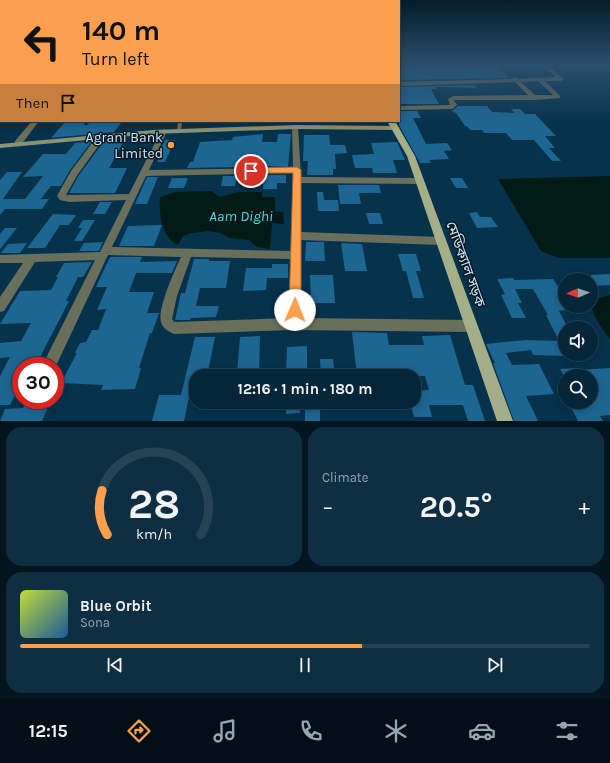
<!DOCTYPE html>
<html lang="en">
<head>
<meta charset="utf-8">
<style>
	body { margin:0; font-family:Karla,"Noto Sans Bengali",sans-serif; background:#0e2e41; color:#f1f3f6; height:100vh; display:flex; flex-direction:column; font-size:15px; white-space:nowrap }
	* { box-sizing:border-box; margin:0 }
	p { font-size:13px; color:#97a5ae }
	.icon { flex:none; width:22px; height:22px; fill:none; stroke:currentColor; stroke-width:2; stroke-linecap:round; stroke-linejoin:round }
	.map { position:relative; height:421px; overflow:hidden }
	.panel { display:flex; flex-direction:column; gap:6px; padding:6px; background:#03151f; flex:1 }
	.panel>* { flex:none }
	.guide { position:absolute; left:0px; top:0px; width:400px; height:122px; box-shadow:0 2px 10px #0003,0 0 0 1px #264353; background:#f99f4d; color:#111; overflow:hidden }
	.needle { width:26px; rotate:268deg }
	.controls { position:absolute; left:558px; top:273px; display:grid; gap:8px }
	.controls a { display:grid; place-items:center; width:40px; height:40px; border-radius:50%; background:#052639; box-shadow:0 2px 10px #0003,0 0 0 1px #264353; font-size:20px }
	.speed { position:absolute; left:12px; top:357px; display:flex; gap:8px; font-size:20px; font-weight:700; text-align:center }
	.speed>* { display:grid; place-content:center; width:52px; height:52px; border-radius:50%; background:#052639; box-shadow:0 2px 10px #0003,0 0 0 1px #264353; line-height:1 }
	.speed .limit { border:6px solid #d22; background:#fff; color:#111 }
	.pin { position:absolute; display:grid; place-items:center; width:34px; height:34px; color:#fff; margin:-17px; border:2px solid #fff; border-radius:50%; box-shadow:0 1px 4px #0007 }
	.me { position:absolute; width:44px; margin:-22px; rotate:1deg; stroke-linejoin:round; filter:drop-shadow(0 0 3px #0008) }
	.turn { display:flex; align-items:center; gap:14px; height:84px; padding:0 16px; font-size:18px }
	.turn .icon { width:52px; height:52px; stroke-width:2.5 }
	.turn b { display:block; font-size:28px; line-height:34px }
	.then { display:flex; align-items:center; height:38px; padding:0 16px; background:#0003; gap:8px; font-size:15px }
	.big { font-size:30px; font-weight:700; line-height:1.1 }
	.panel .widget { flex:1; display:flex; flex-direction:column; justify-content:center; gap:6px; min-width:0; padding:0 14px; border-radius:16px; background:#0e2e41 }
	.panel .dial { align-items:center; gap:0 }
	.dial svg { height:104px; overflow:visible; fill:none; stroke:#264353; stroke-width:7; stroke-linecap:round; text-anchor:middle }
	.dial text { fill:#f1f3f6; stroke:none }
	.song { display:flex; align-items:center; gap:12px }
	.cover { width:48px; height:48px; border-radius:6px; background:linear-gradient(135deg,hsl(70 70% 55%),hsl(210 70% 35%)) }
	.played { height:4px; border-radius:2px; background:linear-gradient(90deg,#f99f4d 60%,#264353 60%) }
	.keys { display:flex; justify-content:space-around; direction:ltr }
	.heat { display:flex; justify-content:space-between; align-items:center; font-size:22px; direction:ltr }
	.panel .tiles { flex:1; display:grid; gap:6px; grid-template-columns:1fr 1fr }
	.widget:last-child { grid-column:span 2 }
	.trip { position:absolute; left:189px; top:369px; width:232px; height:40px; border-radius:16px; background:#052639; box-shadow:0 2px 10px #0003,0 0 0 1px #264353; font-weight:700; line-height:40px; text-align:center }
	.menu { display:flex; height:64px; justify-content:space-around; align-items:center; background:#020f17; color:#97a5ae }
	.menu .icon { width:28px; height:28px }
	.menu .selected { color:#f99f4d }
	.menu b { font-size:18px; color:#f1f3f6 }
	.map>svg:first-child { display:block }
	.water { fill:#001a16 }
	.building { fill:#1e6692 }
	.lines { fill:none; stroke-linecap:round; stroke-linejoin:round }
	.service-far1 { stroke:#6a6f5c; stroke-width:3 }
	.service { stroke:#6a6f5c; stroke-width:4 }
	.minor { fill:#6a6f5c; fill-rule:evenodd }
	.secondary { fill:#8a9375; fill-rule:evenodd }
	.primary { fill:#a4ae88; fill-rule:evenodd }
	.route { fill:#f99f4d; stroke:#a26732 }
	.poi-dot { fill:#f99f4d; stroke:#081924; stroke-width:1.5 }
	.labels { text-anchor:middle; stroke-width:3; stroke-linejoin:round; paint-order:stroke }
	.poi-label { font-size:14px; fill:#d0e6f6; stroke:#081924; text-anchor:end }
	.street-label { font-size:14px; fill:#d0e6f6; stroke:#081924 }
	.water-label { font-size:15px; font-style:italic; fill:#4adfc7; stroke:#081924 }
</style>
</head>
<body>
<div class="map">
<svg width="610" height="421" viewBox="0 0 610 421">
	<rect width="100%" height="100%" fill="#07324c"/>
	<path class="water" d="M610,176v82h-51l-18,-7 -43,-72z
		M212,191l7,6 20,-5h23v5h13v14l8,1 1,12 -12,-1 -2,26 -13,-2 -8,-7 -19,-2 -10,-5 -12,-2 -16,2 -9,3 -5,9c-17,-9 -19,-31 -18,-48l16,-5z
		M610,295v44c-9,-12 -19,-24 -19,-39z"/>
	<path class="building" d="M460,65l39,2 10,11 -110,2v-12h19v-2h43z
		M474,85l3,3 -42,-1 2,2h-6l8,15h-40v-17z
		M458,106h29l5,6h4l18,1 -3,-4h9l5,5h10l21,22h-11l10,12h-6l12,13h-9l-18,-21h-22l-6,-7h-22l-2,-3h-12l-3,-4h-2l-9,-13 -4,-2z
		M399,111h18l4,7h-8l13,26 21,-1 5,7 -8,1 5,8 -20,1 2,3h-11l-21,-38z
		M66,121h16l4,5 5,-5h9l-1,2h22l-7,9 -63,6z
		M263,134l-1,8h15l1,-8h13l-3,33 -40,-2 -9,2 -52,1 3,-6h3l7,-20 32,-2 1,-3z
		M304,135h25l1,10h15l2,8 -12,1 1,15h-3v6h-26l1,-14h-5z
		M105,140h4l-2,3h16l-14,25h18l-12,25h-46l10,-18z
		M165,140h10l-10,22h-8l6,-12h-3z
		M92,141l-22,29 -9,16h-10l-10,13h8l-7,10h-37l-5,6v-35l7,-8h15l-19,27h22l18,-23 -20,1 20,-23h23l9,-11z
		M397,142l8,18h-12l4,13h-24l-1,-5h-17l-3,-13 22,-1 -3,-11z
		M264,175h22v8h-9v6h-14z
		M223,176h14l-2,10h-14z
		M147,177h11l-11,27h-12z
		M172,178h16l-4,10h-16z
		M450,178h12l6,10h-12z
		M338,185h41l2,8h-22l2,11h-21z
		M317,192h6l1,8h14l1,11h-21z
		M100,202h12l-7,12h-12z
		M477,212l3,5h11l7,10 -21,1 -8,-15z
		M366,213h14l3,11h-14z
		M53,214l23,1 -7,10h-9l-15,23h-18z
		M83,220h12l-13,21h-8l8,-13h-4z
		M162,225l-8,21h-35l9,-20z
		M5,228h12l-17,21v-15z
		M103,242l-4,9h-20l5,-8z
		M306,242h18l1,19h-20z
		M27,243l-7,10h-19l7,-9z
		M341,243l21,1 5,27h-22z
		M398,254h18l5,17h-5l8,27h-11l-7,-27h-3z
		M110,257h32l-2,5 37,-1 -5,12h-36l-7,19h25l-7,21h12l-7,20h-2l-11,35h2l-6,21 -34,1 2,-5 -42,-2 16,-30h-2l5,-10 6,-1 6,-12h6l8,-21 -9,1 10,-23h-11z
		M194,259h15v2h21l-4,27h-26l-4,18h23l-3,11 -25,1 -1,2h-15l6,-27h4z
		M92,262l-9,15h-5l-12,24h3l-31,60 -4,-2 -4,7h-9v18l-11,21h-10v-29l10,-19 -10,1v-15l21,-2 10,-18 -31,1 20,-33 31,-1 7,-13h-2l8,-14z
		M272,264h16v14h-21l-1,12 -23,1 3,-23h26z
		M610,274v11l-19,1v-11z
		M310,275h23l2,28h-24z
		M513,278l1,2 39,-1 12,18v13l-6,1 9,17h-3v28l-32,-1 -2,-5 -25,3 6,12 27,-1 15,30 -28,2 12,25h-24l-21,-58h2l-9,-19 40,-4 33,1 -13,-26h2l-15,-26h-18l7,14h-4l8,15h-14l-11,-23 4,-1 -8,-15z
		M352,332l35,1 2,12h35l-2,-9 28,-1 15,50h8l12,36h-17l-5,-16h-34l3,12h-18l-4,-15h4v-11l15,-1 -4,-14h-68z
		M260,336l-1,36 -22,1 3,-36z
		M195,337h20l-8,39h-11v11h-5l-7,34h-32l7,-26h22z
		M307,346v30h-21l1,-29z
		M320,359h13l2,17h-14z
		M578,368l1,2 31,-2v47l-10,1 3,5h-25l-6,-12 -3,-7h22v-26h-27l-4,-7z
		M40,402h10l-8,19h-42l5,-12 18,-1 2,-4z
		M286,402h14v11l-14,1z
		M305,410h15v11h-15z"/>
	<g class="lines">
		<path class="service-far1" d="M180,123v-2"/>
		<path class="service" d="M179,131l1,-9"/>
		<path class="minor" d="M541,65h6l17,14 -3,2h-16l15,15v2l-26,2h-80l3,5 -5,4 -53,1v-4l51,-1 -2,-6 5,-3 75,-1 -13,-13 -116,4v-4l113,-3 3,-2 3,2 38,-2zM538,81l15,14h-18l-14,-13z
			M1,66v4l-1,1v-4z
			M0,98h1v4h-1z
			M32,121h7l-18,24h-6v-4z
			M295,125l3,2 3,50 119,1 4,3 -4,3 -119,-1v49l140,5 3,1 2,3 -2,3 -3,1 -140,-5v78l170,2 4,2 2,4 -2,4 -4,2 -176,-2 -121,4c-6,-3 -11,-5 -13,-12 -4,-13 14,-52 20,-65l-73,-2 -53,113v-2h-13l53,-106 -60,2 -31,49 -4,1v-15l23,-34h-23v-8l100,-3 26,-52 -57,2 -9,-2 -3,-4 14,-25 27,-36h6l1,2 -27,37 -12,21 63,-1 32,-63 3,-2 3,2 -18,39 144,-2 -1,-41zM293,173l-2,78 -179,-4 34,-71zM191,257l100,2 -2,59 -115,4 -2,-3 5,-23z"/>
		<path class="secondary" d="M295,125l101,1 4,2 -4,2 -101,-1 -142,5 -153,14v-4l153,-14z"/>
		<path class="primary" d="M387,121h8l20,35 98,265h-16l-90,-265z"/>
	</g>
	<linearGradient id="sky" x2="0" y2="1"><stop stop-color="#041c2a"/><stop offset="0.52" stop-color="#2b4f6c"/><stop offset="1" stop-color="#2b4f6c" stop-opacity="0"/></linearGradient>
	<rect width="610" height="124" fill="url(#sky)"/>
	<path class="route" d="M297,167l4,3v140l-2,4 -4,2 -4,-2 -2,-4 4,-137h-42l-4,-2 4,-3z"/>
	<circle class="poi-dot" cx="171" cy="145" r="4"/>
	<g class="labels">
		<g class="poi-label">
			<text x="163" y="142">Agrani Bank<tspan x="163" dy="16">Limited</tspan></text>
		</g>
		<g class="street-label">
			<text transform="translate(466 264) rotate(70)" y="5">মেডিক্যাল সড়ক</text>
		</g>
		<g class="water-label">
			<text x="241" y="221">Aam Dighi</text>
		</g>
	</g>
</svg>
<div class="controls">
<a><svg class="needle" viewBox="-14 -14 28 28"><path d="M0-13l5 13h-10z" fill="#e53935"/><path d="M0 13l5-13h-10z" fill="#97a5ae"/></svg></a>
<a><svg class="icon" aria-label="sound" viewBox="0 0 24 24"><path d="M4 9h4l5-4v14l-5-4H4zM17 9q2 3 0 6"/></svg></a>
<a><svg class="icon" aria-label="search" viewBox="0 0 24 24"><circle cx="10" cy="10" r="6"/><path d="M15 15l6 6"/></svg></a>
</div>
<div class="speed"><div class="limit">30</div></div>
<div class="pin" style="left:251px;top:171px;background:#d93025"><svg class="icon" aria-label="arrive" viewBox="0 0 24 24"><path d="M6 21V4h12l-3 4 3 4H6"/></svg></div>
<svg class="me" style="left:295px;top:310px" viewBox="-20 -20 40 40"><circle r="19" fill="#fff"/><path d="M0-13L10 11 0 6-10 11z" fill="#f99f4d"/></svg>
<div class="trip">12:16 · 1 min · 180 m</div>
<div class="guide">
<div class="turn"><svg class="icon" aria-label="left" viewBox="0 0 24 24"><path d="M17 20v-9H6M10 6l-5 5 5 5"/></svg><div><b>140 m</b>Turn left</div></div>
<div class="then">Then<svg class="icon" aria-label="arrive" viewBox="0 0 24 24"><path d="M6 21V4h12l-3 4 3 4H6"/></svg></div>
</div>
</div>
<section class="panel">
<div class="tiles">
<div class="widget dial"><svg viewBox="0 0 100 80">
<path d="M14 69A42 42 0 1 1 86 69"/>
<path d="M14 69A42 42 0 0 1 10 35" stroke="#f99f4d"/>
<text x="50" y="56" font-size="32" font-weight="700">28</text>
<text x="50" y="72" font-size="11">km/h</text>
</svg></div>
<div class="widget"><p>Climate</p>
<div class="heat"><a>−</a><b class="big">20.5°</b><a>+</a></div>
</div>
<div class="widget">
<div class="song"><i class="cover"></i><div><b>Blue Orbit</b><p>Sona</p></div></div>
<div class="played"></div>
<div class="keys"><svg class="icon" aria-label="previous" viewBox="0 0 24 24"><path d="M18 5L8 12l10 7zM5 5v14"/></svg><svg class="icon" aria-label="pause" viewBox="0 0 24 24"><path d="M8 5v14M16 5v14"/></svg><svg class="icon" aria-label="next" viewBox="0 0 24 24"><path d="M6 5l10 7-10 7zM19 5v14"/></svg></div>
</div>
</div>
</section>
<nav class="menu">
<b>12:15</b>
<svg class="icon selected" aria-label="directions" viewBox="0 0 24 24"><path d="M12 3l9 9-9 9-9-9zM9 14v-3h6M13 9l2 2-2 2"/></svg>
<svg class="icon" aria-label="music" viewBox="0 0 24 24"><path d="M9 18V5l10-2v13"/><circle cx="6" cy="18" r="3"/><circle cx="16" cy="16" r="3"/></svg>
<svg class="icon" aria-label="phone" viewBox="0 0 24 24"><path d="M5 4h4l2 5-3 2q2 4 5 5l2-3 5 2v4C11 20 4 13 5 4z"/></svg>
<svg class="icon" aria-label="climate" viewBox="0 0 24 24"><path d="M12 3v18M4 7l16 10M4 17L20 7"/></svg>
<svg class="icon" aria-label="car" viewBox="0 0 24 24"><path d="M5 17H2v-5l4-1 3-4h7l3 4 3 1v5h-3M9 17h6M6 11h13"/><circle cx="7" cy="17" r="2"/><circle cx="17" cy="17" r="2"/></svg>
<svg class="icon" aria-label="filters" viewBox="0 0 24 24"><path d="M4 7h16M4 17h16"/><circle cx="9" cy="7" r="2"/><circle cx="15" cy="17" r="2"/></svg>
</nav>
</body>
</html>
